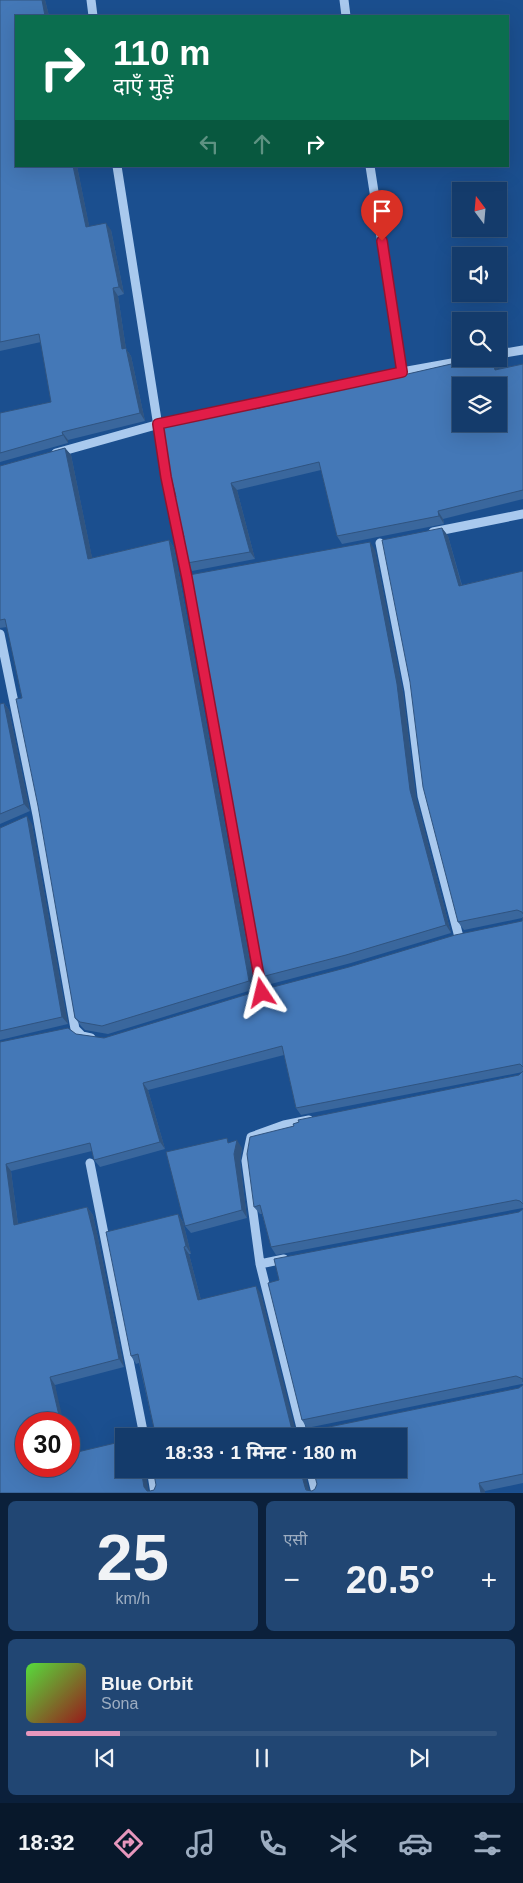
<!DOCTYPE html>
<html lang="hi">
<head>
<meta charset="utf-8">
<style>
	body { margin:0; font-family:Arial,"Noto Sans Devanagari",sans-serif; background:#214673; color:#f1f3f6; height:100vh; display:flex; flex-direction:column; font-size:19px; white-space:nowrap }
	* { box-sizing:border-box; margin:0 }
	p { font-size:16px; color:#9dadc1 }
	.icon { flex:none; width:28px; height:28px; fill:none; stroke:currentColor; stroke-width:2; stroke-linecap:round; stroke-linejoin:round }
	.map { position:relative; height:1493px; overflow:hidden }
	.drawer { display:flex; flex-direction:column; gap:8px; padding:8px; background:#0b203b; flex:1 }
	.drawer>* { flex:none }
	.guide { position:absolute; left:15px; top:15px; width:494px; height:152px; border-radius:0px; box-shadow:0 5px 20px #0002,0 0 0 1px #33557e; background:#0b6e4f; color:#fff; overflow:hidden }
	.needle { width:32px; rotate:344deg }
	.fabs { position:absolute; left:452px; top:182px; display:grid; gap:10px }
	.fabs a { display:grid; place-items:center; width:55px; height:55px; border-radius:0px; background:#143b6b; box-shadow:0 5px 20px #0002,0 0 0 1px #33557e; font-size:25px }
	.speed { position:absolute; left:15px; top:1412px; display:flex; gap:10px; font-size:25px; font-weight:700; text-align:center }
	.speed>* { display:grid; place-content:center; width:65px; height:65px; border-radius:50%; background:#143b6b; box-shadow:0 5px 20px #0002,0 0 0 1px #33557e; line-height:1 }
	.speed .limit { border:8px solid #d22; background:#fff; color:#111 }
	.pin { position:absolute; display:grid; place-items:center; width:42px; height:42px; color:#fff; margin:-51px -21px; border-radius:50% 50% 50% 0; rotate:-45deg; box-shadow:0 0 5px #0007 }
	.pin .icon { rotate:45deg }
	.me { position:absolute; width:55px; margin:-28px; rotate:350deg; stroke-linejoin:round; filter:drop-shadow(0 0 4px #0008) }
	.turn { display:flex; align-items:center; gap:18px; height:105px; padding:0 15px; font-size:22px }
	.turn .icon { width:65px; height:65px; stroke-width:2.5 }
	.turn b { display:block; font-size:35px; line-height:42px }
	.lanes { display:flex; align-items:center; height:48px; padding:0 15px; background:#0003; justify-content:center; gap:25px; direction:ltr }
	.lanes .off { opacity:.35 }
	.big { font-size:38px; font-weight:700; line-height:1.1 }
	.drawer .tile { flex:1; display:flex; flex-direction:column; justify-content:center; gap:8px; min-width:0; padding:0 18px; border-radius:8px; background:#214673 }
	.drawer .dial { align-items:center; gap:0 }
	.dial b { font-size:65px; line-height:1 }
	.song { display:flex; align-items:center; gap:15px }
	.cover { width:60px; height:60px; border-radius:8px; background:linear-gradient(135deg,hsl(110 70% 55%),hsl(0 70% 35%)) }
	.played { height:5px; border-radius:2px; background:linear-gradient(90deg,#e797bd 20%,#33557e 20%) }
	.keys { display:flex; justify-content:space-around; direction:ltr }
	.heat { display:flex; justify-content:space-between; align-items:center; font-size:28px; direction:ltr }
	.drawer .tiles { flex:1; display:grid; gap:8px; grid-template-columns:1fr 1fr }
	.tile:last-child { grid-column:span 2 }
	.trip { position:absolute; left:115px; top:1428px; width:292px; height:50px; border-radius:0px; background:#143b6b; box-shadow:0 5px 20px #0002,0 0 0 1px #33557e; font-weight:700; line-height:50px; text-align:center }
	.tab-bar { display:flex; height:80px; justify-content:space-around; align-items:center; background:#08182b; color:#9dadc1 }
	.tab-bar .icon { width:35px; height:35px }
	.tab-bar .on { color:#e797bd }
	.tab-bar b { font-size:22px; color:#f1f3f6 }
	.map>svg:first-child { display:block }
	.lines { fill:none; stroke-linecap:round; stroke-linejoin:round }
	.minor { stroke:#a9c9ee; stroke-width:9 }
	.wall { fill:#3a679d }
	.shaded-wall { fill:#305480 }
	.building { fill:#4478b7; stroke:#305480; fill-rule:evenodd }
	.route-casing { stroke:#92132f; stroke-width:12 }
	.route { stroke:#e11d48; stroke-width:9 }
</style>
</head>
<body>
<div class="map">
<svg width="523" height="1493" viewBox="0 0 523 1493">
	<rect width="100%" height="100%" fill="#1b4f8f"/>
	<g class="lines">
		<path class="minor" d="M91,0l2,16
			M344,0l2,16
			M117,166l49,311 21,101 75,415 7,-2
			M370,166l32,206
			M499,354l24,-4
			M186,418l216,-46 72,-13
			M56,453l107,-30
			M433,532l90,-18
			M380,543l29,148 13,105 37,141
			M0,634l37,181 38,214 7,7 9,2
			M90,1163l54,273
			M260,1264l24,-5
			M303,1436l-43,-172 -14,-103 5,-24 33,-12 25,-5
			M151,1469l4,24
			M310,1469l6,24"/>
	</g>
	<path class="wall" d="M0,0h45l4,16h-33v150h61l12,60 22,4 13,64 -6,2 8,53 5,7 14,65 -77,19v3l-68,19v-49l51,-11 -10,-60 -41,9z
		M473,359h21l3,3 1,7 25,-5v135l-80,20 1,5 -102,20 -5,-8 -16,-66 -84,20 18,69 -63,12 -5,-8 -3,-26 11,-123 4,5 58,-10z
		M65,448l6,7 21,103 77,-18 5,8 81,441 -147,45 -23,-4 -4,-4 -6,-8 -53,-320 -15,-71 -7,1v-162z
		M442,528l6,8 14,49 61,-14v637l-247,47 -5,-8 -9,-33h-2l-6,-7 265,-132 4,-3 -222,43 -5,-7 -12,-53 -136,35 17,59 -65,18 -6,-7 -2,-9 -81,20 7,53 69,-17 6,8 6,28 25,124 -69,18 14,81v-22l2,10 74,16 3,21h2l154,-21 5,21h3l87,-22 -244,-36 -16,-70 -3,1 -5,-8 47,-142 5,8 8,32h-2l12,46 60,-6 35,140 223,-46 4,-3v98l-38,8 -485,2v-451l76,-8 28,4 245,-71 173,-46v-3l-58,12 -6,-8z
		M375,550l28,142 13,105 35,136 -100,30 -84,22 -6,-8z
		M4,703l5,7 21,101 -30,13v-120z
		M32,824l36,200 -68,16v-212z
		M229,1142l13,6 -2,14 7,56 -56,15 -6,-7z
		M519,1212l4,172h-1l-215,44 -5,-8 -23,-140z"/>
	<path class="shaded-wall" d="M42,0h3l4,16h-4z
		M73,166h4l14,69 -5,-8z
		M106,223l5,7 13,64 -5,-7z
		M113,288l5,8 8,53 5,7 14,65 -5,-8 -18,-64z
		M492,359h2l3,3 3,16 -5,-8z
		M62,432l6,8v3l-5,-8z
		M65,448l6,7 23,112 -6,-8z
		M231,483l6,7 18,69 -5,-7z
		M438,511l5,8 1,5 -5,-8z
		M442,528l6,8 16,58 -5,-8z
		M169,540l5,8 81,441 -6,-8z
		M370,542l5,8 28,142 13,105 35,136 -5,-8 -36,-135z
		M4,703l5,7 21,101 -6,-7z
		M27,816l5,8 36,200 -6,-7z
		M143,1083l5,7 17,59 -5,-7z
		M237,1140l5,8 -2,14 7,56 -5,-8 -8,-56z
		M6,1164l5,7 8,61 -5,-7z
		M87,1207l6,8 6,28 25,124 -5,-8z
		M178,1214l5,8 8,32 -5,-8z
		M184,1247l5,7 14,54 -5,-8z
		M256,1286l5,8 36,142 -5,-6z
		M50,1377l5,8 9,39h-3z
		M69,1444l4,18 -4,-6z
		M141,1469h4l4,24 -5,-6z
		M300,1469h4v1l6,23h-1l-4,-6z
		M479,1483l6,8v2h-4z"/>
	<path class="building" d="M0,0h42l3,16h-29v150h57l13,61 20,-4 13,64 -6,1 9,61 4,-1 14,65 -78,19 1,3 -63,18v-40l51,-11 -12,-68 -39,8z
		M473,359h19l3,11 28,-6v126l-85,21 1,5 -102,20 -18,-74 -88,21 19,69 -63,11 -6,-25 3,-1 -10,-39 2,-1 -12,-47 -5,-28 36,-8 2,6 58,-14v3zM461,386h38v38h-38z
		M65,448l23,111 81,-19 80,441 -147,45 -22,-4 -5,-4 -37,-212 -22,-107 6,-1 -17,-79 -5,1v-154z
		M442,528l17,58 64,-15v343l-1,-2 -5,-2 -59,12 -35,-135 -13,-105 -28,-142z
		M370,542l27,142 13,106 36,135 -100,30 -85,22 -72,-402z
		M4,703l20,101 -24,10v-110z
		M27,816l35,201 -62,14v-203z
		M523,917v150l-3,-3 -224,44 -14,-62 -139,37 17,59 -66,18 -4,-17 -84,21 8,61 73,-18 7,28 25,124 -69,18 11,47h-35v42h43v-12l55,-13v28h17l3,18 3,4h3l4,-1 2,-5 -3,-16h147l5,18 1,3 6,1 3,-2 2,-5 -4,-15h86v-33h-257l13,-3 -17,-79 -7,2 -25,-124 72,-18 8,32 -2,1 14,53 58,-14 36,144 3,4 224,-46 4,-3v89l-44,9 2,10h-481v-451l68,-14 8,6 28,4 154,-47 91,-24 106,-32 67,-14z
		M523,1071v133l-3,-3 -4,-1 -245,47 -11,-42 -6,2 -7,-53 3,-17 44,-11 -1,-2 6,-2 -1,-2 221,-45z
		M227,1138l1,5 9,-3 -3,14 8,56 -57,16 -19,-74z
		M523,1209v173v-3l-7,-3 -214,44 -34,-137 11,-3 -5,-21 245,-47z"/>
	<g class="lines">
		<defs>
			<path id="route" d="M262,993l-75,-415 -21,-101 -8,-53 244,-52 -20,-131"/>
		</defs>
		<use href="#route" class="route-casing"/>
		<use href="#route" class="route"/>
	</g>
</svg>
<div class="fabs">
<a><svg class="needle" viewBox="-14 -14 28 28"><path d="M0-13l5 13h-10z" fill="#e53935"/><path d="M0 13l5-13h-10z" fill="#9dadc1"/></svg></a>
<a><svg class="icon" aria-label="sound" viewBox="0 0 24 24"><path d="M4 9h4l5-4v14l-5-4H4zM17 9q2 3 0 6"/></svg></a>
<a><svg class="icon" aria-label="search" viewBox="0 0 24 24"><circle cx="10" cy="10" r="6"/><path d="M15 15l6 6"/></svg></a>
<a><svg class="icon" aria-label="layers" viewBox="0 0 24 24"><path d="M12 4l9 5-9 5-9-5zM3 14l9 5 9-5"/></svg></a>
</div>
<div class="speed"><div class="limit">30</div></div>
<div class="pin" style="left:382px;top:241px;background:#d93025"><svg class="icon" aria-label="arrive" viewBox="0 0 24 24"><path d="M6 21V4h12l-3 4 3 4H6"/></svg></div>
<svg class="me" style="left:262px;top:993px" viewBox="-20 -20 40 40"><path d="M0-17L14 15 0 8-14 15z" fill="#e11d48" stroke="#fff" stroke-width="4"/></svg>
<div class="trip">18:33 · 1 मिनट · 180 m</div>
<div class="guide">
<div class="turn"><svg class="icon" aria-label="right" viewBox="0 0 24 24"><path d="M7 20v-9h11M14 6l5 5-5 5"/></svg><div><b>110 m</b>दाएँ मुड़ें</div></div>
<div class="lanes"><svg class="icon off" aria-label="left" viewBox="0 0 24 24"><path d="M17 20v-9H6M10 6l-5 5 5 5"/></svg><svg class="icon off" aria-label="ahead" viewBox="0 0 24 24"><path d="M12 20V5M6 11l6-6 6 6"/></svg><svg class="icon" aria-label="right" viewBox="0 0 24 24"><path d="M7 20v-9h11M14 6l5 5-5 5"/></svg></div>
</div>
</div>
<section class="drawer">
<div class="tiles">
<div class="tile dial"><b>25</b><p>km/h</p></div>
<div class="tile"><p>एसी</p>
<div class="heat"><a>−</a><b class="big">20.5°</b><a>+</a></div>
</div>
<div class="tile">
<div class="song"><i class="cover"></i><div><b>Blue Orbit</b><p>Sona</p></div></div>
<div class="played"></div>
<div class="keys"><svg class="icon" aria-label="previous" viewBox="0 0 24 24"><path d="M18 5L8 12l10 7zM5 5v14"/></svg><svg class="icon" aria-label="pause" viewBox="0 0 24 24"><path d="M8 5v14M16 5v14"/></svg><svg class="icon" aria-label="next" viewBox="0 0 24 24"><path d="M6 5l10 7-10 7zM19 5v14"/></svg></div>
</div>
</div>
</section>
<nav class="tab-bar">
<b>18:32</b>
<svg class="icon on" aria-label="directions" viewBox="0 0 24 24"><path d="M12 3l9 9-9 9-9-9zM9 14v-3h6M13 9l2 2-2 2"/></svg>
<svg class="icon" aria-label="music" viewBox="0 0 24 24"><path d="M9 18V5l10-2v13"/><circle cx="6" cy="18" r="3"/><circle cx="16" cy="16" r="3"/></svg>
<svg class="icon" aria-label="phone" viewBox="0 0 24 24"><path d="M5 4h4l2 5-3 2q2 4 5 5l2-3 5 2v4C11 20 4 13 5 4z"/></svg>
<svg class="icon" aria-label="climate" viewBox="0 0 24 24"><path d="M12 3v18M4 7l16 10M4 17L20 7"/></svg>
<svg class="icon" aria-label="car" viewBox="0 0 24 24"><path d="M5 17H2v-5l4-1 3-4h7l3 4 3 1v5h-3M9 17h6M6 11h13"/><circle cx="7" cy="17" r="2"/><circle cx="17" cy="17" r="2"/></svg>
<svg class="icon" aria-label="filters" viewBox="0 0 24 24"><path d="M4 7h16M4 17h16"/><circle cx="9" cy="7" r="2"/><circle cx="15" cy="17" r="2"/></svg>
</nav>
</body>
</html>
